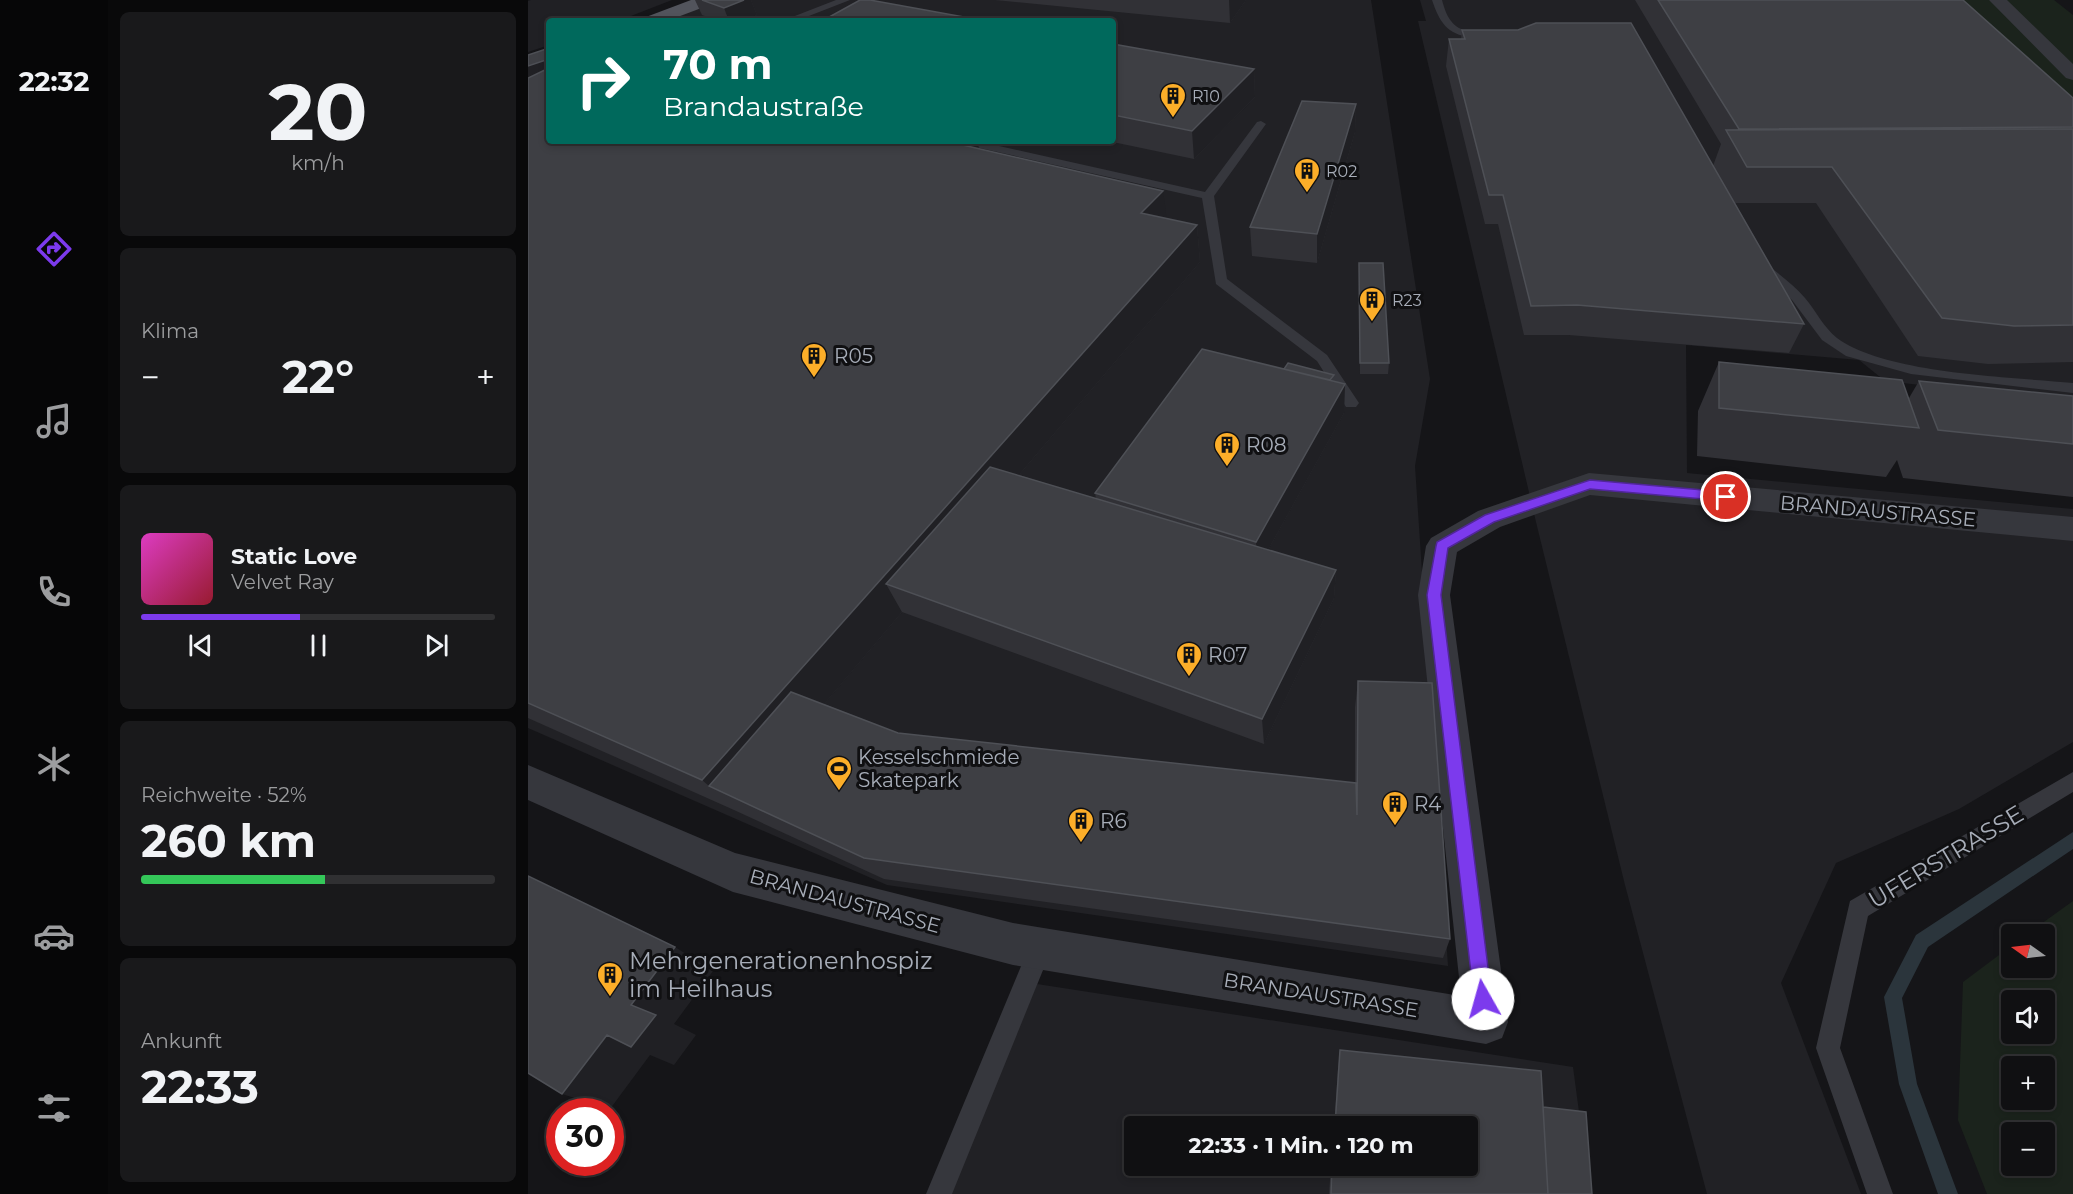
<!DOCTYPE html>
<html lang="de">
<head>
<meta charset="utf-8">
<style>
	body { margin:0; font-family:Montserrat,sans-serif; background:#19191b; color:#f1f3f6; height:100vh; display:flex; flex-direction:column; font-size:22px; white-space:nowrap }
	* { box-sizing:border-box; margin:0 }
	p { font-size:20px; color:#9c9d9f }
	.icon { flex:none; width:33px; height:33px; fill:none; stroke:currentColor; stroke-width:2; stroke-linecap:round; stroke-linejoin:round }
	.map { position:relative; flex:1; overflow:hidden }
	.drawer { display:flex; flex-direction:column; gap:12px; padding:12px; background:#09090a; width:420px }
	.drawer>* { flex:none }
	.hud { position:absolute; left:18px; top:18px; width:570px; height:126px; border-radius:6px; box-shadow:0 3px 9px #0003,0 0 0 2px #303032; background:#00695c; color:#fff; overflow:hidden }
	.needle { width:39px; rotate:284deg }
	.controls { position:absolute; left:1473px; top:924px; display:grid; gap:12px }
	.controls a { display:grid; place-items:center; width:54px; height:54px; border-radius:6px; background:#101012; box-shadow:0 3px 9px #0003,0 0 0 2px #303032; font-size:30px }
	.speed { position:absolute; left:18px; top:1098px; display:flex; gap:12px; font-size:30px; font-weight:700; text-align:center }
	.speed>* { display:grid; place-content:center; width:78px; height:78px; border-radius:50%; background:#101012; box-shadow:0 3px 9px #0003,0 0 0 2px #303032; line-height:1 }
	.speed .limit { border:9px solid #d22; background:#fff; color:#111 }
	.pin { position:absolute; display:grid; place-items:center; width:51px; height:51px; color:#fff; margin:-26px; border:3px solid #fff; border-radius:50%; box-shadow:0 2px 6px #0007 }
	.me { position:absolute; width:66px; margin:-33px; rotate:353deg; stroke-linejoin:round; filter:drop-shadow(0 0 4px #0008) }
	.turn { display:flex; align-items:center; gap:21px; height:126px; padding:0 18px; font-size:27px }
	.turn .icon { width:78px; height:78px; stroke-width:2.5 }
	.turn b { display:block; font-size:42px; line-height:51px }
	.big { font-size:45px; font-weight:700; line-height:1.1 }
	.drawer .widget { flex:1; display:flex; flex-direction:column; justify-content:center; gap:9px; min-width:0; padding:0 21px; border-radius:9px; background:#19191b }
	.drawer .dial { align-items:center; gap:0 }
	.dial b { font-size:78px; line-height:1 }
	.song { display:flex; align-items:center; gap:18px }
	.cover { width:72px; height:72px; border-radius:9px; background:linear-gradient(135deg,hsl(310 70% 55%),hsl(350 70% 35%)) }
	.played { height:6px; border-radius:3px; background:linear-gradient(90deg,#7c3aed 45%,#303032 45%) }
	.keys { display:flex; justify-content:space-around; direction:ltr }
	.heat { display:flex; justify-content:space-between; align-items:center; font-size:33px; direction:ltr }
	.charge { height:9px; border-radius:4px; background:linear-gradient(90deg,#34c759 52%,#303032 0) }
	.trip { position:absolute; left:596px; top:1116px; width:354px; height:60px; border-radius:6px; background:#101012; box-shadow:0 3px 9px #0003,0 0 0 2px #303032; font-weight:700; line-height:60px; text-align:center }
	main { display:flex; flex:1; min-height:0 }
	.tab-bar { display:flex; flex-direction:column; width:108px; justify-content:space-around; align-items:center; background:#060607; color:#9c9d9f }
	.tab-bar .icon { width:42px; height:42px }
	.tab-bar .on { color:#7c3aed }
	.tab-bar b { font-size:27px; color:#f1f3f6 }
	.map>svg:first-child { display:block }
	.built { fill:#212125; fill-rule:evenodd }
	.green { fill:#1b231c; fill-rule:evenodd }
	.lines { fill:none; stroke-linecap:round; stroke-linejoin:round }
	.stream { fill:#2b353c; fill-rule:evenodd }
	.lane { fill:#36373d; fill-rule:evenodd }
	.street { fill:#36373d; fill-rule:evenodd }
	.primary { fill:#52545c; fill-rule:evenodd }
	.wall { fill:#313136 }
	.shaded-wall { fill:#202024 }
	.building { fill:#3e3f44; stroke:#4e5056; stroke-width:1.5 }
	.route { fill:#7c3aed; stroke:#51269a; stroke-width:1.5 }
	.labels { text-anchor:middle; stroke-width:6; stroke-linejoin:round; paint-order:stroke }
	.far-poi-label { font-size:16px; fill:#a7adb8; stroke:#101012; text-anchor:start }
	.poi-label { font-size:20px; fill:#a7adb8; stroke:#101012; text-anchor:start }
	.street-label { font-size:20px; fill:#a7adb8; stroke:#101012 }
	.near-street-label { font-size:24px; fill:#a7adb8; stroke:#101012 }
	.near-poi-label { font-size:24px; fill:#a7adb8; stroke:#101012; text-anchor:start }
</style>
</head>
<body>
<main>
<nav class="tab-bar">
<b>22:32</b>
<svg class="icon on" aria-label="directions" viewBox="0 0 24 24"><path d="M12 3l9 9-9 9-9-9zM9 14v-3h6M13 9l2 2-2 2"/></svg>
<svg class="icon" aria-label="music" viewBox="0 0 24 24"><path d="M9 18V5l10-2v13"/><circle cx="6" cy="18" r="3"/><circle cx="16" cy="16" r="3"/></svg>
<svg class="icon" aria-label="phone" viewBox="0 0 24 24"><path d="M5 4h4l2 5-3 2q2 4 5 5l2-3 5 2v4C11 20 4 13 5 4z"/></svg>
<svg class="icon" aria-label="climate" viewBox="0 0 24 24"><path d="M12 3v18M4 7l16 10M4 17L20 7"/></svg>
<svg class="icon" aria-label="car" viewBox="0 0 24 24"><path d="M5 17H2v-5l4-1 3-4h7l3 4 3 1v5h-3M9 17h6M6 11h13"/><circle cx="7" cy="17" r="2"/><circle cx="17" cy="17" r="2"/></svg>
<svg class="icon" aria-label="filters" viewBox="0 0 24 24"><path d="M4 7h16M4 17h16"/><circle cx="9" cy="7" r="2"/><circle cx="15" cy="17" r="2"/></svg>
</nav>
<section class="drawer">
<div class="widget dial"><b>20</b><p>km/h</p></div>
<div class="widget"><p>Klima</p>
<div class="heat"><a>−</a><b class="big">22°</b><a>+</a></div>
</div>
<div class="widget">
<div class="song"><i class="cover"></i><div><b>Static Love</b><p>Velvet Ray</p></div></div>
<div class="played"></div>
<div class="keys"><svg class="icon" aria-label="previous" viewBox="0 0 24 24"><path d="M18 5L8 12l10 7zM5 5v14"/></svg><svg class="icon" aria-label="pause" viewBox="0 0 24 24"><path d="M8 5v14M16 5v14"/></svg><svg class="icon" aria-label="next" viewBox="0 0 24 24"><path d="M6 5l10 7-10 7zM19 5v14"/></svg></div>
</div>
<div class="widget"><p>Reichweite · 52%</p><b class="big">260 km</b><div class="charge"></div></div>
<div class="widget"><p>Ankunft</p><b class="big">22:33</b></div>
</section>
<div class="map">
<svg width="1545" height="1194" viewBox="0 0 1545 1194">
	<rect width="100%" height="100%" fill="#151518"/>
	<path class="built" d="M190,0h653l59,379 -15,87 33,500 -561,-81 -359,-157v-657l21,70h564v-120h-448z
		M892,0h534l119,115v287l-188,-21 -26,-21 -173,-15 1,128 386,36v233l-114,67 -123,54 -55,120 80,211h-154l-82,-309 -89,-363 -118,-501h8z
		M509,984l536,83 17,127h-641zM606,1126h333v40h-333z"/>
	<path class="green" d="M1426,0h100l19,15v102z
		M1545,901v293h-86l-29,-74 5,-138 48,-36 1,22h32v-34h-17zM1484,1000h32v34h-32zM1484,1066h32v34h-32zM1484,1132h32v34h-32z"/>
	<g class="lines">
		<path class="stream" d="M1545,832v17l-145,98 -26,51 15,86 41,110h-20l-39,-110 -15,-87 32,-62z"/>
		<path class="lane" d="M308,0h14l-54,21h-14z
			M904,0h10c5,19 12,31 33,32 6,0 9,0 14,3 -6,4 -12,3 -18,2 -24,-2 -32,-16 -39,-37z
			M733,121l5,3 -52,72 13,83 100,76 32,48 -3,4h-10l-29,-46 -101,-77 -14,-86 -240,-54 -6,-3h21l228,51 52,-70z
			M1235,264l5,1c13,11 27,21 37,33 11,13 19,30 32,40 48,36 175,39 236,45v10l-162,-19 -65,-18 -24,-16 -30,-40 -34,-29 -2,-3z
			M1545,772v20l-205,124 -28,132 53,146h-26l-51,-146 34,-147z
			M512,936l8,4 4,8 -100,246h-26l106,-254z"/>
		<path class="street" d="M1461,0h18l66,64v16l-7,-2z
			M1061,473l484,44v24l-483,-46 -90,32 -43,25 -7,43 58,427 -6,16 -16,6 -473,-79 -280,-73 -205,-92v-35l207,88 278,70 448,73 -43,-401 8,-49 5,-8 47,-27z"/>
		<path class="primary" d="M163,0h23l-2,4 -45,17h-24l3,-4z"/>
	</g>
	<path class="wall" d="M167,0h56l6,15 -13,6h-26l-16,-6z
		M467,0h251l-16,23z
		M1107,0h328l110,98v264l-85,2 -70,-8 -102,-153h-81l69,121 -15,29 -220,-18h-45l-26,-111h-13l-39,-158 3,-27h12l1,-9 251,136 8,-22z
		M585,44l141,25 1,28 -61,62 -86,-18h5z
		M0,55l21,86h428l2,8 188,70 30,6 3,37 -181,213 77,24 -1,-6 238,-112 12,3 -1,29 -76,137 68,20 -2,28 -70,146 -362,-132 -78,92 74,29 457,50v-76l3,-26 92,258 -7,19 -559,-79 -150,-69 -206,-92z
		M828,104l-1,28 -38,131 -65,-7 -2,-29z
		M831,263l30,100 -1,11h-28z
		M1191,362l190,36 10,-17 154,15v101l-170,-19 -6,-18 -11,17 -189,-21 1,-45z
		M812,1050l203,57 49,87h-263l2,-28h136v-40h-133l4,-58z"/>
	<path class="shaded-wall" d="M3,0h141l-54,21h-69v24l-21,7v-51z
		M216,0h7l6,15 -13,6h-15l-5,-13z
		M701,0h17l-16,23z
		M21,59v22l-21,9v-24z
		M726,69l1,28 -61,62 -2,-28z
		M828,104l-1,28 -38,131v-29z
		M440,141h9l8,29 -22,-25z
		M635,191l5,36 -27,-14z
		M669,225l3,37 -283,333 -31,-11 16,28 -160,189 -33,-15 -7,-6z
		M817,384l-1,29 -87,157 -1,-28z
		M808,570l-2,28 -70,146 -2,-25z
		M147,947l38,24 -39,53 22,11 -22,30 -24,-10 -40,54 -48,-15z"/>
	<path class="building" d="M174,0h42l-20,8z
		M332,0h10l116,21h-164z
		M1130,0h305l110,98v29l-334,2z
		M1008,23h95l173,301 -227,-19 -46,1 -28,-111h-14l-40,-156h16l-3,-9h56z
		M585,44l141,25 -62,62 -79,-16z
		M21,48v11l-21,7v-11z
		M21,68v73h419l-5,4 200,46 -22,22 56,12 -495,555 -174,-77v-625z
		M774,101l54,3 -39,130 -67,-7z
		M1545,129v196l-59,1 -72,-8 -110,-151h-85l-21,-37z
		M831,263h24l6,100h-29z
		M674,349l143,35 -89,158 -161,-49z
		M1191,362l183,18 17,48 -200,-20z
		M760,363l46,12 -4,5 -46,-11z
		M1391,381l154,15v48l-135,-14z
		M462,467l346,103 -74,149 -376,-135z
		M830,681l74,2 18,256 -586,-81 -155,-72 82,-94 107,41 458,50 1,32z
		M0,876l147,71 -44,58 25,10 -25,32 -24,-12 -45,59 -34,-21z
		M812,1050l201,21 7,123h-217l1,-28h135v-40h-132z
		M1015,1107l43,5 6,82h-44z"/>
	<path class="route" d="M1062,480l136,12 6,5 -6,4 -136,-12 -96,33 -46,26 -7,47 51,404 -3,6 -6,3 -6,-3 -3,-6 -47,-404 9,-49 1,-4 48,-27z"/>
	<defs>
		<symbol id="building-pin" viewBox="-11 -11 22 30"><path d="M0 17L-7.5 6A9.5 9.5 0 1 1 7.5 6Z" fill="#fcae29" stroke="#101012"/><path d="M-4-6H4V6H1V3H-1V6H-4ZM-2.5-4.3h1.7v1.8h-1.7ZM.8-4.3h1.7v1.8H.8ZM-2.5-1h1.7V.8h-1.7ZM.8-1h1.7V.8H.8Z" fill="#111"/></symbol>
		<symbol id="stadium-pin" viewBox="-11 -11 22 30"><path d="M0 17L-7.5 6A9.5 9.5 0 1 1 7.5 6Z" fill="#fcae29" stroke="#101012"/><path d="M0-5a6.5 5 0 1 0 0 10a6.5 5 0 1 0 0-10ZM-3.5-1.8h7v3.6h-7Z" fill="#111"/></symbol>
	</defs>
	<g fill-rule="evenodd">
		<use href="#building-pin" x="630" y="81" width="30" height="40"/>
		<use href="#building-pin" x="764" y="156" width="30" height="40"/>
		<use href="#building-pin" x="829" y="285" width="30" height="40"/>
		<use href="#building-pin" x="271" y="341" width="30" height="40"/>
		<use href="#building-pin" x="684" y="430" width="30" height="40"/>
		<use href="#building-pin" x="646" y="640" width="30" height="40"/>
		<use href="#stadium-pin" x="296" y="754" width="30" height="40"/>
		<use href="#building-pin" x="852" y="789" width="30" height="40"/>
		<use href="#building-pin" x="538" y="806" width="30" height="40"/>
		<use href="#building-pin" x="67" y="960" width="30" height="40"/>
	</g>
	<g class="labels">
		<g class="far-poi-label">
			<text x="664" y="102">R10</text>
			<text x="798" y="177">R02</text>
			<text x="864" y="306">R23</text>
		</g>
		<g class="poi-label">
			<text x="306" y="363">R05</text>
			<text x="718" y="452">R08</text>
			<text x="680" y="662">R07</text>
			<text x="330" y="764">Kesselschmiede<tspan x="330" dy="23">Skatepark</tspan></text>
			<text x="886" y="811">R4</text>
			<text x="572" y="828">R6</text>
		</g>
		<g class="street-label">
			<text transform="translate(1350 511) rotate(5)" y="7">BRANDAUSTRASSE</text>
			<text transform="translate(317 901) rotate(15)" y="7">BRANDAUSTRASSE</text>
			<text transform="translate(793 995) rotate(9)" y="7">BRANDAUSTRASSE</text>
		</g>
		<g class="near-street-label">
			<text transform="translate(1418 857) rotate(-31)" y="8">UFERSTRASSE</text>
		</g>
		<g class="near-poi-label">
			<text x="101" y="969">Mehrgenerationenhospiz<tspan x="101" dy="28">im Heilhaus</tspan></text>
		</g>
	</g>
</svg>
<div class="controls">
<a><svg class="needle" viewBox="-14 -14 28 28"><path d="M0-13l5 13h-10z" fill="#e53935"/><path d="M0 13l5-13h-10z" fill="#9c9d9f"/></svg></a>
<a><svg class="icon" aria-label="sound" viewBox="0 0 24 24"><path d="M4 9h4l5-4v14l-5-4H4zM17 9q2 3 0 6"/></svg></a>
<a>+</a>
<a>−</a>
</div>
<div class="speed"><div class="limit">30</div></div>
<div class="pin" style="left:1198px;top:497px;background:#d93025"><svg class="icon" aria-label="arrive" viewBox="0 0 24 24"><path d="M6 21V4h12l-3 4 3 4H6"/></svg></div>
<svg class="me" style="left:955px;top:999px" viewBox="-20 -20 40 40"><circle r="19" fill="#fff"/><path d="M0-13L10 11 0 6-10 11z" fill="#7c3aed"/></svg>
<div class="trip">22:33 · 1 Min. · 120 m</div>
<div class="hud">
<div class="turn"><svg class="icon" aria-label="right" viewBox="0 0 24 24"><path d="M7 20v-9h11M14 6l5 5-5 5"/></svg><div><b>70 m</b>Brandaustraße</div></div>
</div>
</div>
</main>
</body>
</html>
